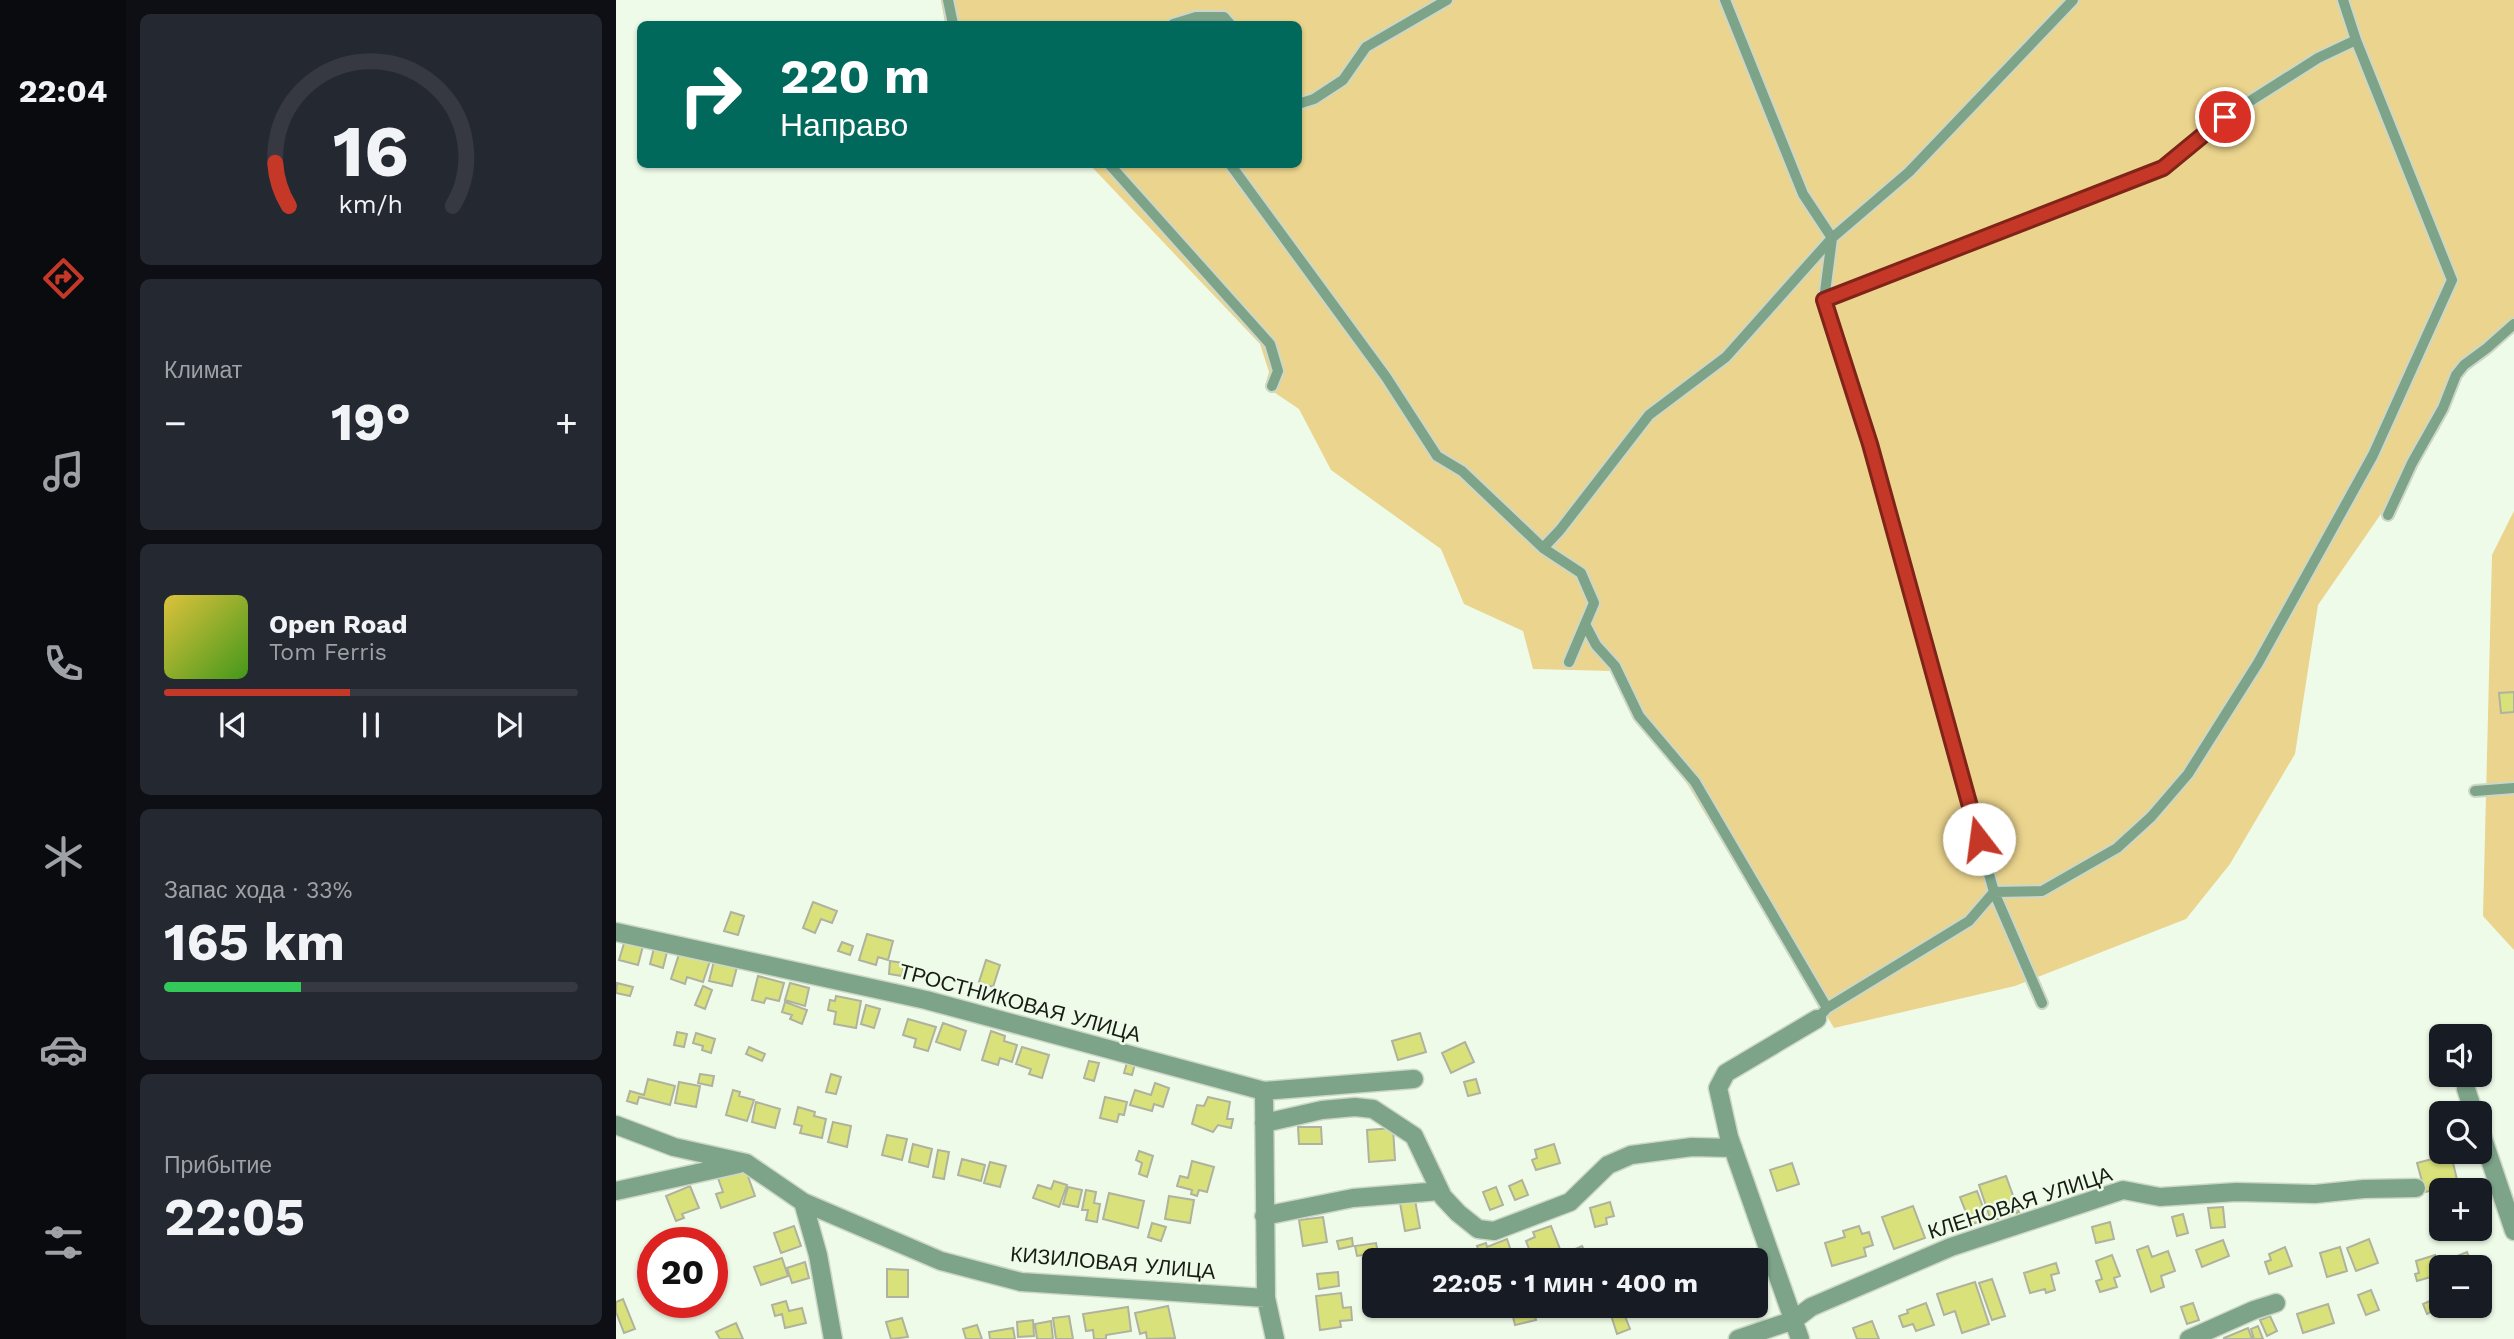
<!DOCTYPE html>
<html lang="ru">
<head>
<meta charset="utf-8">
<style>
	body { margin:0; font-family:"Work Sans",sans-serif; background:#242831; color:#f1f3f6; height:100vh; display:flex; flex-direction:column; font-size:26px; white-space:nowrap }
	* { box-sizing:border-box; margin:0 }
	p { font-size:23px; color:#9ea1a6 }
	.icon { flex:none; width:38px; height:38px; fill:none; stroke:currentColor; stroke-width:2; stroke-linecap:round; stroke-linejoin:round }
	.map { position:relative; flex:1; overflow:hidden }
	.sheet { display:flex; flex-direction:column; gap:14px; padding:14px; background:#0d0f14; width:490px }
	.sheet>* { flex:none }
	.banner { position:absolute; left:21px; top:21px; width:665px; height:147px; border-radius:10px; box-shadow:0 2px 5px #0004; background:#00695c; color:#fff; overflow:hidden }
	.tools { position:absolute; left:1813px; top:1024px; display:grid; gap:14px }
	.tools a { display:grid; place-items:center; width:63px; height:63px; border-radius:10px; background:#171b24; box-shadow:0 2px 5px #0004; font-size:35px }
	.speed { position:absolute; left:21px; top:1227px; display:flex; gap:14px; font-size:35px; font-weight:700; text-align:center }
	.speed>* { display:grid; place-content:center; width:91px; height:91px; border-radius:50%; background:#171b24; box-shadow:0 2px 5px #0004; line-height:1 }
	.speed .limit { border:10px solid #d22; background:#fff; color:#111 }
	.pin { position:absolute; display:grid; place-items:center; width:60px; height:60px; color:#fff; margin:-30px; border:4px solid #fff; border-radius:50%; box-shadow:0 2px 7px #0007 }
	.me { position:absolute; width:77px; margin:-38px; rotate:345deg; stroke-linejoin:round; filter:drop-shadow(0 0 5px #0008) }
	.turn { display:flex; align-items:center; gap:24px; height:147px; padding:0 28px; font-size:32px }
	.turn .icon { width:91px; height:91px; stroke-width:2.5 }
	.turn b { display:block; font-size:49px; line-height:60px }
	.big { font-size:52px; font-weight:700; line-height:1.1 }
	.sheet .card { flex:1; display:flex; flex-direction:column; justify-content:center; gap:10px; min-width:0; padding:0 24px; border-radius:10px; background:#242831 }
	.sheet .dial { align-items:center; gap:0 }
	.dial svg { height:182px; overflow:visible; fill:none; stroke:#363941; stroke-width:7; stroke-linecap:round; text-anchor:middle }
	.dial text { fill:#f1f3f6; stroke:none }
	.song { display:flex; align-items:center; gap:21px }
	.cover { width:84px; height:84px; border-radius:10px; background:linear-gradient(135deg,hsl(50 70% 55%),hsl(100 70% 35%)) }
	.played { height:7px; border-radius:4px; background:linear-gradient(90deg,#c53828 45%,#363941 45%) }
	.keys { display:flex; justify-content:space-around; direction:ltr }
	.heat { display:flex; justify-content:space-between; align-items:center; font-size:38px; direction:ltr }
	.charge { height:10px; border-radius:5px; background:linear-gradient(90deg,#34c759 33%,#363941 0) }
	.trip { position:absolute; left:746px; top:1248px; width:406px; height:70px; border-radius:10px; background:#171b24; box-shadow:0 2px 5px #0004; font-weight:700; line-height:70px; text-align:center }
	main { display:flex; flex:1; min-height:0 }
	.tab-bar { display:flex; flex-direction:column; width:126px; justify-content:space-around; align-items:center; background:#090b0e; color:#9ea1a6 }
	.tab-bar .icon { width:49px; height:49px }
	.tab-bar .on { color:#c53828 }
	.tab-bar b { font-size:32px; color:#f1f3f6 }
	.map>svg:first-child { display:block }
	.green { fill:#ebd48d }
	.building { fill:#d9e27a; stroke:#afb29e; stroke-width:2 }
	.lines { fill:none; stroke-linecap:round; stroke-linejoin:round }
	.service-casing { stroke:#cdd7c7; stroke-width:14 }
	.minor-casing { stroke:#cdd7c7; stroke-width:21 }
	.service { stroke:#7da489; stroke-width:10 }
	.minor { stroke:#7da489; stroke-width:18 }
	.route-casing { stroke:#80241a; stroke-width:18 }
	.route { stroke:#c53828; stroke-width:12 }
	.labels { text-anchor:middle; stroke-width:5; stroke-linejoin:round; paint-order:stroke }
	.street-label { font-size:21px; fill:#181c15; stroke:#effbe9 }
</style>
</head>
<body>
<main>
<nav class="tab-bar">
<b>22:04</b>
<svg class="icon on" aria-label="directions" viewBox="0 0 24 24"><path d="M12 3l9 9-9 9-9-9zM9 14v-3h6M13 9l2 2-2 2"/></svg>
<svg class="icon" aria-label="music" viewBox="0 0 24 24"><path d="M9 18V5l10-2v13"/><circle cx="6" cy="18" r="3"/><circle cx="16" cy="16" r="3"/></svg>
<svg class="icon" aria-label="phone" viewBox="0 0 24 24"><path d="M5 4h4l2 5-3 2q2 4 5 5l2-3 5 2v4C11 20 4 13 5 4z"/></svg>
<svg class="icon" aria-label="climate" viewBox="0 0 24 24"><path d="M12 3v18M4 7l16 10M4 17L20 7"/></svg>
<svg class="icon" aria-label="car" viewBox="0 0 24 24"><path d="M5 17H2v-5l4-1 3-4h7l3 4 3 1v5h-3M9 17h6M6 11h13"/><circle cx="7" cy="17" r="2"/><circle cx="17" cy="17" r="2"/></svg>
<svg class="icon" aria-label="filters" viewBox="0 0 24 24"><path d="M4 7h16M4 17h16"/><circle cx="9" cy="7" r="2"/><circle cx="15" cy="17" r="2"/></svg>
</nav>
<section class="sheet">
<div class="card dial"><svg viewBox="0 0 100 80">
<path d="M14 69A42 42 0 1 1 86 69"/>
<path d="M14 69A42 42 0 0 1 8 50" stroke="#c53828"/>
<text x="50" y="56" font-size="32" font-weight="700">16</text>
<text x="50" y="72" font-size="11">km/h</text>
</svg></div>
<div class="card"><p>Климат</p>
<div class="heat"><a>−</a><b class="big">19°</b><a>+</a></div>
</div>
<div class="card">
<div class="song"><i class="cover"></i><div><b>Open Road</b><p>Tom Ferris</p></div></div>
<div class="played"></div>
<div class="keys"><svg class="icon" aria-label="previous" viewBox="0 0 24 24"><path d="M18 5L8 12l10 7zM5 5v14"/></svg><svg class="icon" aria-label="pause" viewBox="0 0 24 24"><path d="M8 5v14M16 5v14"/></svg><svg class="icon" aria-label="next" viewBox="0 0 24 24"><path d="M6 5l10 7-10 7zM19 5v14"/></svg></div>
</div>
<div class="card"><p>Запас хода · 33%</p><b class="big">165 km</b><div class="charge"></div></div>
<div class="card"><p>Прибытие</p><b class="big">22:05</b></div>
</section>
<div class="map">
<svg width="1898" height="1339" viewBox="0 0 1898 1339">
	<rect width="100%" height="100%" fill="#effbe9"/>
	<path class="green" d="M325,0h1573v329l-42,37 -18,22 -15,42 -121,175 -23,149 -65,110 -44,55 -171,67 -181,42 -148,-246 -53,-65 -22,-46 -78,-2 -10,-38 -59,-27 -23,-55 -110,-79 -32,-61 -34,-23 4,-14 -9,-28 -170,-179 208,-1v-140h-353z
		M1898,511v439l-31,-34 9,-361z"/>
	<path class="building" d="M1898,692v20l-13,1 -2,-20z
		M197,902l24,9 -5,12 -11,-4 -6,14 -12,-5z
		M115,912l13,4 -6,19 -14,-4z
		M251,934l26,7 -5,19 -10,-3 -2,8 -17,-5z
		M9,940l18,6 -5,19 -19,-5z
		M226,942l11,4 -3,9 -12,-4z
		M38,948l13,4 -4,16 -13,-4z
		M65,948l30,10 -8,24 -16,-5 -2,7 -14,-5z
		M370,960l14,5 -7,22 -14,-5z
		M98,961l23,6 -5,19 -23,-5z
		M274,961l14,2 -2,13 -13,-2z
		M142,976l26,7 -5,18 -13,-3 -2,5 -12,-3z
		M1,983l16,4 -3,9 -14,-3z
		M174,983l19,5 -4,18 -20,-6z
		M87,986l9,4 -7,19 -10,-4z
		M220,996l25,5 -5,27 -22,-4 2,-12 -8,-2 2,-10 5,1z
		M169,1002l22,8 -5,14 -12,-5 2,-4 -10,-3z
		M250,1005l14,4 -6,19 -13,-4z
		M292,1019l28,8 -8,24 -14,-4 2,-8 -13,-4z
		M327,1023l23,8 -6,19 -24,-8z
		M375,1031l14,5 -1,5 13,4 -5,17 -12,-4 -2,7 -16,-5z
		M61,1032l10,2 -3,13 -10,-2z
		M80,1033l19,6 -4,14 -9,-3 1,-4 -10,-3z
		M804,1033l6,19 -28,8 -6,-19z
		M849,1042l9,20 -23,11 -9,-20z
		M133,1047l16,7 -3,7 -16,-7z
		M406,1047l27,8 -7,23 -13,-4 2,-5 -15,-5z
		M512,1059l8,1 -4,15 -8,-2z
		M473,1061l10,2 -5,18 -10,-3z
		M84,1074l14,2 -2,10 -14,-3z
		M215,1074l10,3 -5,17 -10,-2z
		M32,1079l27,7 -5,19 -31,-8 -2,7 -10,-3 3,-10 14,4z
		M860,1079l4,14 -12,3 -4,-14z
		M63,1082l21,4 -4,21 -21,-4z
		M539,1083l14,5 -6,19 -9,-3 -2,7 -22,-6 5,-15 16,5z
		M117,1090l7,2 -1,4 15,4 -7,21 -21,-6z
		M489,1097l22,5 -3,13 -5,-1 -2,8 -17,-4z
		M592,1097l22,5 -3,17h6l-2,9 -13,-3 -5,7 -21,-8 5,-19 7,1z
		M140,1102l24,7 -5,19 -23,-6z
		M182,1107l17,5 -1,4 12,3 -4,19 -22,-5 2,-7 -8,-2z
		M217,1122l18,4 -4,21 -19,-5z
		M682,1127h23l1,17h-23z
		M777,1128l2,32 -26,2 -2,-32z
		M271,1135l20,4 -5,21 -20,-5z
		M297,1144l19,5 -4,18 -19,-5z
		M938,1144l6,19 -24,7 -4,-10 5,-2 -2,-8z
		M322,1150l11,2 -5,27 -11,-2z
		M523,1151l14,5 -6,21 -8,-3 3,-11 -6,-3z
		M1835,1154l7,30 -33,8 -8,-29z
		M346,1159l23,6 -4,16 -23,-6z
		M576,1161l22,6 -7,25 -8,-2 -2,6 -6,-2 1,-4 -15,-4 3,-10 8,2z
		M374,1162l16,4 -6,21 -16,-4z
		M1176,1163l7,21 -22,7 -7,-21z
		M129,1168l10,28 -34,12 -5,-14 7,-2 -5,-14z
		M1390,1176l13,36 -28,9 -12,-36z
		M906,1180l6,15 -13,5 -6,-14z
		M438,1181l13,4 -8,22 -26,-9 5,-13 13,4z
		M74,1186l9,22 -17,6 2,4 -8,3 -10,-25z
		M452,1187l14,3 -4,17 -15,-3z
		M880,1187l7,18 -13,5 -7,-18z
		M470,1190l10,2 -2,11 6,1 -3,18 -11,-2 2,-10h-6z
		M1361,1191l10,27 -16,7 -11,-28z
		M493,1193l35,8 -6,27 -35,-9z
		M553,1196l25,4 -4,23 -25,-4z
		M799,1200l5,28 -15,3 -5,-28z
		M994,1202l4,14 -8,2 1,6 -12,3 -5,-19z
		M1297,1206l12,32 -31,11 -12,-32z
		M1607,1207l2,20 -14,1 -3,-20z
		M1567,1214l5,19 -11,3 -5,-19z
		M707,1217l4,25 -24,4 -4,-26z
		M1494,1222l4,17 -18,4 -4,-16z
		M536,1223l14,4 -5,14 -13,-4z
		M178,1226l7,20 -20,7 -7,-20z
		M935,1226l9,23 -27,10 -7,-18 9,-4 -2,-5z
		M1243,1226l3,8 7,-2 4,13 -9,3 2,8 -34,10 -7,-23 20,-6 -2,-6z
		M736,1238l1,8 -14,3 -2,-8z
		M891,1239l7,21h-32l-5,-14 9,-3 1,4z
		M1753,1239l9,24 -22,8 -9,-23z
		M1607,1240l6,16 -27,11 -6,-17z
		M760,1243l2,10 -21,3 -2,-10z
		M966,1246l4,8 -10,4 -3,-8z
		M1532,1246l4,11 16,-6 7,20 -14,5 3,11 -13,5 -14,-42z
		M1669,1247l7,19 -23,8 -4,-12 6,-2 -2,-6z
		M1724,1247l7,24 -20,6 -7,-24z
		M991,1251l3,9h-21l-1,-3z
		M1851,1252l4,10 -10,4 -4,-10z
		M1496,1255l8,21 -6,2 3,9 -17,5 -4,-11 6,-2 -6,-18z
		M1819,1255l6,19 -24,7 -2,-7 4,-1 -3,-12z
		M166,1258l6,18 -27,9 -7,-18z
		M189,1262l4,16 -17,5 -5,-15z
		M1440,1263l3,10 -8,2 4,15 -9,3 -1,-4 -15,4 -6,-20z
		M271,1269l21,1v27h-21z
		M722,1272l1,14 -20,3 -2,-15z
		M1139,1274l10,26 -10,3z
		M37,1275v9l-8,3 -3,-9z
		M1376,1279l13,37 -13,4 -13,-37z
		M1359,1282l14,42 -27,9 -7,-22 -11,4 -7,-21z
		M1755,1290l8,20 -13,5 -8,-20z
		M725,1293l2,15 8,-1 1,13 -12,1 1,6 -21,3 -4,-34z
		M7,1299l12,30 -11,4 -8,-21v-10z
		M1816,1300l4,10 -9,4 -4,-10z
		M170,1301l3,10 13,-3 4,15 -21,5 -3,-14 -7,2 -3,-11z
		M1310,1303l8,22 -18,6 -3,-7 -10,3 -4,-11 9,-3 -1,-3z
		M1577,1303l6,17 -12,4 -6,-17z
		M1712,1304l6,19 -31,10 -6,-19z
		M552,1306l7,32 -28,1 -1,-7 -6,2 -5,-21z
		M911,1306h5l4,14 -21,5 -4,-16z
		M1005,1306l9,23 -13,5 -8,-25z
		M512,1307l3,24 -25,4v4h-12l-1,-9 -7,1 -3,-17z
		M453,1316l4,23h-17l-3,-21z
		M1654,1316l7,15 -10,5 -7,-16z
		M286,1318l6,19 -17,2 -5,-17z
		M417,1320l1,16 -16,1 -1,-15z
		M435,1321l2,18h-16l-2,-15z
		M1256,1321l7,18h-22l-4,-11z
		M120,1323l7,16h-23l-4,-7z
		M361,1325l5,14h-16l-3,-10z
		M1642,1326l5,13h-9l-3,-10z
		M397,1328l2,11h-25l-1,-7z
		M1632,1328l4,11h-28v-1z"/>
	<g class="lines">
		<defs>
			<path id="service" d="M332,0l5,24
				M1109,0l78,194 29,44 -8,62 46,144 124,448 48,111
				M557,24l23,-7h28l6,7
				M682,104l16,-5 29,-19 23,-33 81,-47
				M493,164l161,180 8,27 -6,15
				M614,164l156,213 51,79 25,15 81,77
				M1208,300l339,-132 62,-51 93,-59 38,-18
				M1772,515l24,-52 31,-55 13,-33 8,-10 23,-17 27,-24
				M969,624l11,21 19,21 24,50 56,66 132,226
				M953,662l25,-59 -13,-30 -38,-25 17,-18 89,-115 77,-58 106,-119 77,-66 164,-172
				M1859,791l39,-3
				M1201,1019l10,-11 142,-87 25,-29 48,-1 75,-43 34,-31 37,-43 70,-111 115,-208 79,-175 -96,-240 -13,-40"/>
			<path id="minor" d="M0,932l310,68 338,91 150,-12
				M1850,1089l8,24
				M648,1091l2,207 9,41
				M648,1123l58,-13 33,-3 18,2 41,27 29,61 15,16 20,16 16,2 76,-29 38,-37 23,-10 61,-8 41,1
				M0,1125l58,22 72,16 57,39 15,53 15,84
				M1864,1130l34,101
				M0,1191l123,-27
				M187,1202l138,59 80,21 245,16
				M648,1216l89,-18 87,-7
				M1122,1339l56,-19 17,-13 140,-60 172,-57 37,7 76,-5 79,2 49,-5 52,-1
				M1184,1339l-71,-202 -11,-49 8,-15 91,-54
				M1573,1339l65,-29 22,-7"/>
		</defs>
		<use href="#service" class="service-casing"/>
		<use href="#minor" class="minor-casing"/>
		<use href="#service" class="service"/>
		<use href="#minor" class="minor"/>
	</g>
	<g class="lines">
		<defs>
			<path id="route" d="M1363,839l-109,-395 -46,-144 339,-132 62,-51"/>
		</defs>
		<use href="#route" class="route-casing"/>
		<use href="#route" class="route"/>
	</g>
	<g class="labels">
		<g class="street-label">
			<text transform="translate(404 1003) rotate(15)" y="7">ТРОСТНИКОВАЯ УЛИЦА</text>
			<text transform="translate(1404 1203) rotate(-18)" y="7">КЛЕНОВАЯ УЛИЦА</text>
			<text transform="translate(497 1263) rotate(5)" y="7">КИЗИЛОВАЯ УЛИЦА</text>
		</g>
	</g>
</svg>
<div class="tools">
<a><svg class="icon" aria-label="sound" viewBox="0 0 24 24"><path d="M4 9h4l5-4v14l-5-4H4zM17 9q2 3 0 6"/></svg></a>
<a><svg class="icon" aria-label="search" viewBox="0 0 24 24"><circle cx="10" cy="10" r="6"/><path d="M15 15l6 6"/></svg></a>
<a>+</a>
<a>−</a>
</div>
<div class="speed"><div class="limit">20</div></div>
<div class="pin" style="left:1609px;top:117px;background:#d93025"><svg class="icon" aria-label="arrive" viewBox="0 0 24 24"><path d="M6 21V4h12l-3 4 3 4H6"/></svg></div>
<svg class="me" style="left:1363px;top:839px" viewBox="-20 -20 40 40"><circle r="19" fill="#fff"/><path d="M0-13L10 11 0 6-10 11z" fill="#c53828"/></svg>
<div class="trip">22:05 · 1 мин · 400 m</div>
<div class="banner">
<div class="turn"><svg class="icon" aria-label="right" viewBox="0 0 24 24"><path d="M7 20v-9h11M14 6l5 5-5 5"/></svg><div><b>220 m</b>Направо</div></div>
</div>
</div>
</main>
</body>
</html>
